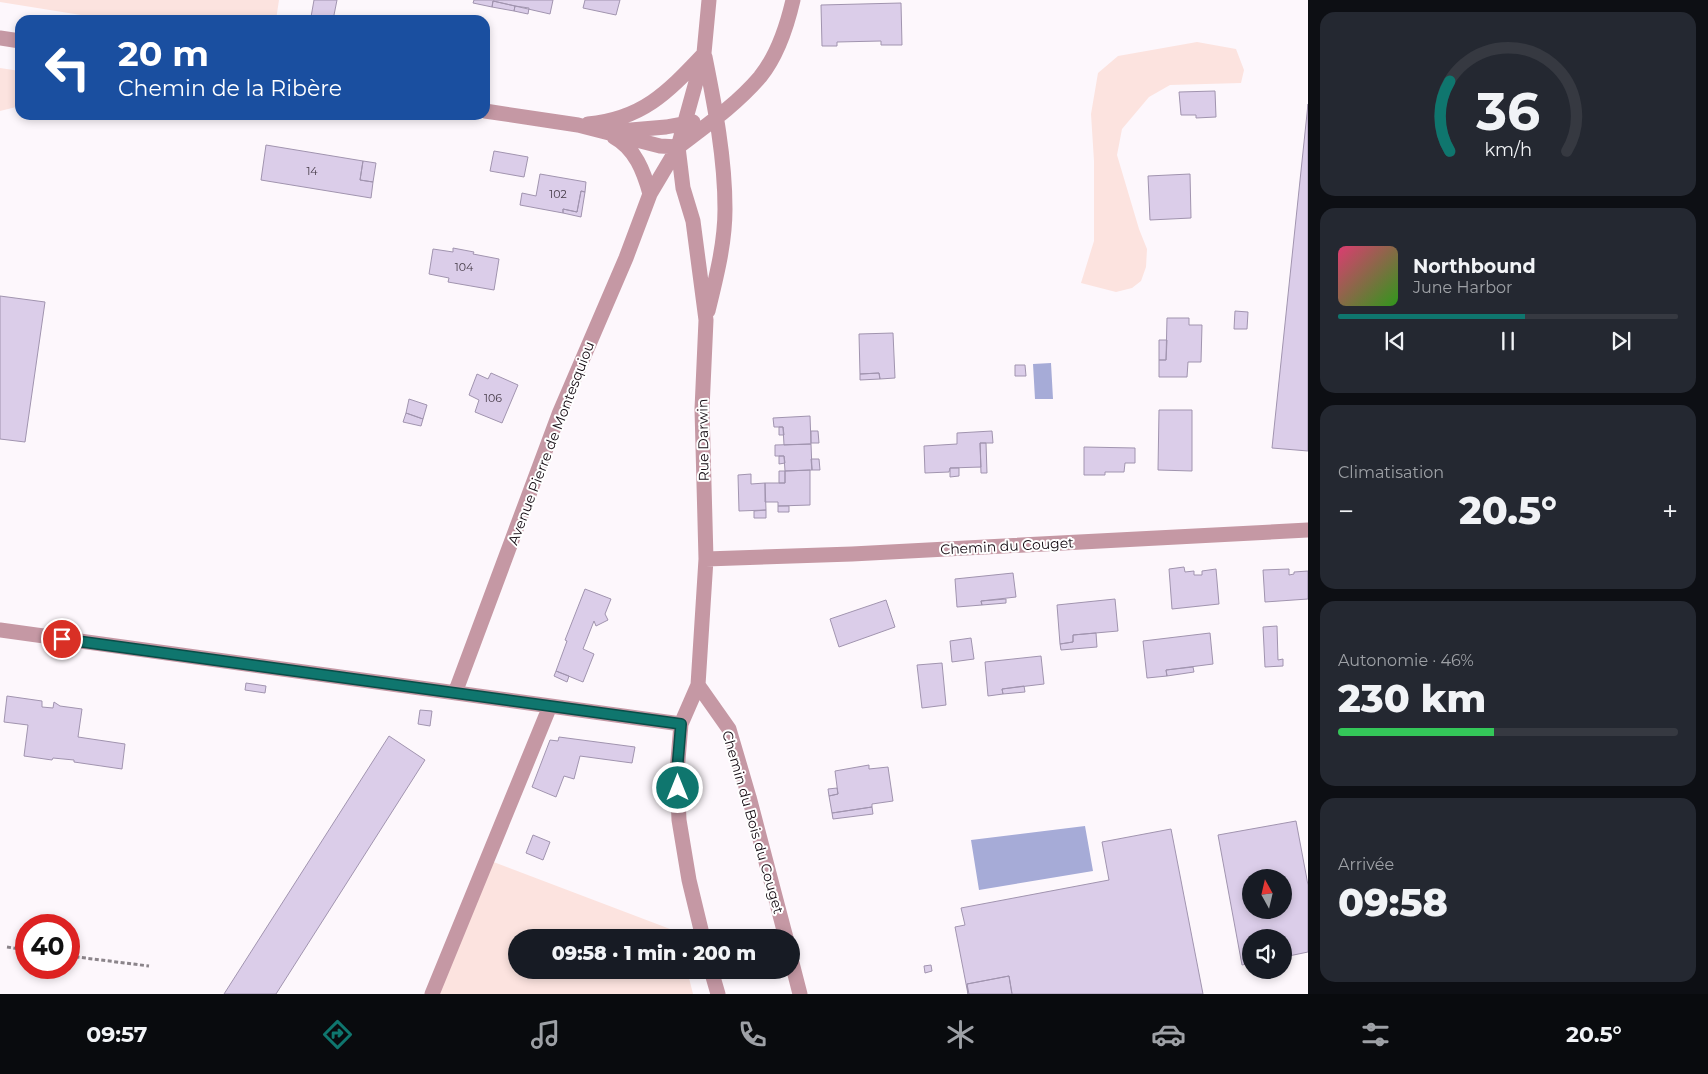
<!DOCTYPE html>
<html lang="fr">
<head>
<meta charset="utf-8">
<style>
	body { margin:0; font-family:Montserrat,sans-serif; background:#242831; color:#f1f3f6; height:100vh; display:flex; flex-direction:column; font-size:19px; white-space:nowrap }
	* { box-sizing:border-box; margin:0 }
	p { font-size:16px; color:#9ea1a6 }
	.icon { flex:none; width:28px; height:28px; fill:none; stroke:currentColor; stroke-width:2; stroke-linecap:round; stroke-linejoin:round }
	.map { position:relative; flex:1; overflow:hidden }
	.sheet { display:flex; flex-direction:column; gap:12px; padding:12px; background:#0d0f14; width:400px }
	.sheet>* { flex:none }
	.banner { position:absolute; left:15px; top:15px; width:475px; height:105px; border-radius:15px; box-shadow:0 2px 8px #0003; background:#1a4fa0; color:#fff; overflow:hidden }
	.needle { width:32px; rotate:352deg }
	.controls { position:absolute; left:1242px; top:869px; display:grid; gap:10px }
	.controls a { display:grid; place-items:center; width:50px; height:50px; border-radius:50%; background:#171b24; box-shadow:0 2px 8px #0003; font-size:25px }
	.speed { position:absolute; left:15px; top:914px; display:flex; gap:10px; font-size:25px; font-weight:700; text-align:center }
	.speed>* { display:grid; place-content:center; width:65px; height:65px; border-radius:50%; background:#171b24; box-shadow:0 2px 8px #0003; line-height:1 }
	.speed .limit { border:8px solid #d22; background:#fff; color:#111 }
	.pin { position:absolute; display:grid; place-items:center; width:42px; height:42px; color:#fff; margin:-21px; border:2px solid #fff; border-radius:50%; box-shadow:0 1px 5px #0007 }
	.me { position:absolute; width:55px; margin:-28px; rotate:0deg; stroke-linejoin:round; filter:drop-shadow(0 0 4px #0008) }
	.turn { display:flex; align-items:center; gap:18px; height:105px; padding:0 20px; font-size:22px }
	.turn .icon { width:65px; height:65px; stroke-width:2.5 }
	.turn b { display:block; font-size:35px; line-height:42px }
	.big { font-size:38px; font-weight:800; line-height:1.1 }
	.sheet .card { flex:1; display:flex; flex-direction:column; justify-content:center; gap:8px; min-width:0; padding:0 18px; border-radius:15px; background:#242831 }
	.sheet .dial { align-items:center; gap:0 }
	.dial svg { height:130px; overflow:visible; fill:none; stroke:#363941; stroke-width:7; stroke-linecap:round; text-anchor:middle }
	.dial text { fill:#f1f3f6; stroke:none }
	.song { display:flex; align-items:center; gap:15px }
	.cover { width:60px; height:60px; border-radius:8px; background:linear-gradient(135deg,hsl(340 70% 55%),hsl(110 70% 35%)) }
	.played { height:5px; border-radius:2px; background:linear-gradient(90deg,#0f766e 55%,#363941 55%) }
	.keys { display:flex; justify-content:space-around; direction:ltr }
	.heat { display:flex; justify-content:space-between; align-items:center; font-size:28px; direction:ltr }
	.charge { height:8px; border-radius:4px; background:linear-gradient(90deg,#34c759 46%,#363941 0) }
	.trip { position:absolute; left:508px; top:929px; width:292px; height:50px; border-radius:25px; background:#171b24; box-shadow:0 2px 8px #0003; font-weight:800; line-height:50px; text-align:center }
	.dock { display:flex; height:80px; justify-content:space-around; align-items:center; background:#090b0e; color:#9ea1a6 }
	.dock .icon { width:35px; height:35px }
	.dock .on { color:#0f766e }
	.dock b { font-size:22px; color:#f1f3f6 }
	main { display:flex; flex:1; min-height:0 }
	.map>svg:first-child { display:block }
	.green { fill:#fce3df }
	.water { fill:#a6abd7 }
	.building { fill:#dbcde9; stroke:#a194af; fill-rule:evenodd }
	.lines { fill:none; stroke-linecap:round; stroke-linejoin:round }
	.path { stroke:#8b848a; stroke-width:3; stroke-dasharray:4 2.5; stroke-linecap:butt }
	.minor { stroke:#c598a4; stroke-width:15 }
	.route-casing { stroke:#0a4d48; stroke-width:12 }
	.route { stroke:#0f766e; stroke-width:9 }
	.labels { text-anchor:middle; stroke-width:4; stroke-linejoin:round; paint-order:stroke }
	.number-label { font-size:11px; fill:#453b47 }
	.street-label { font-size:14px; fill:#130a11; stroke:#fff }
</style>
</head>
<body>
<main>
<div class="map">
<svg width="1308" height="994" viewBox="0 0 1308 994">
	<rect width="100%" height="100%" fill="#fdf7fc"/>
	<path class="green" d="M0,0h279l-3,20h-164l-112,-18z
		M1197,42l39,7 8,21 -3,13 -71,2 -21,12 -27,32 -5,26 22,74 8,20 -1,18 -5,14 -9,7 -16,4 -35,-9 13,-42v-80l-3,-47 7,-41 20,-17z
		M0,68l20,3v35l-20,5z
		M483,858l195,74 1,5 -163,1v32h171l6,24h-266z"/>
	<path class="water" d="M1051,363l2,36h-18l-2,-35z
		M1085,826l8,45 -114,19 -8,-50z"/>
	<path class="building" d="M314,0h23l-4,20h-13v-2l-9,-1z
		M474,0h79l-3,14 -57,-13 -1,6 -19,-4z
		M585,0h35l-4,15 -33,-7z
		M493,1l22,5 -1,5 -22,-4z
		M901,3l1,42h-21v-4l-44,1v4h-15l-1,-41z
		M515,6l14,2 -1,6 -14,-3z
		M1215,91l1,26 -20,1v-3h-15l-2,-23z
		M1308,104v347l-36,-3z
		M266,145l97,16 -3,19 13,2 -2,16 -110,-18z
		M494,151l34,6 -4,20 -34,-6z
		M363,161l13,2 -3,19 -13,-2z
		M540,174l46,8 -1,10 -4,-1 -4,21 -14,-3v4l-43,-8 2,-12 14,3z
		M1190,174l1,44 -41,2 -2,-44z
		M581,191l4,1 -4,25 -18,-4v-4l14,3z
		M453,248l21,4 -1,2 26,5 -5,31 -46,-8 1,-4 -20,-4 4,-25 20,3z
		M0,296l45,6 -20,140 -25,-3z
		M1235,311l13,1 -1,17h-13z
		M1167,318h22v7h13l-1,37h-13l-1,15h-28v-17h7z
		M893,333l2,45 -15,1 -1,-6 -19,1 -1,-40z
		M1159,340h8l-1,20h-7z
		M1015,365h10l1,11h-11z
		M491,373l27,12 -16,38 -27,-11 4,-12 -10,-5 8,-21 11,5z
		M879,373l1,6 -20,1v-6z
		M409,399l18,6 -4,14 -17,-6z
		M1159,410h33v61l-34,-1z
		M406,413l17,6 -2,7 -18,-4z
		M810,416l1,28 -27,1 -1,-18h-9l-1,-9z
		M779,427h4l1,8h-5z
		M811,431h7l1,12h-8z
		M992,431l1,12h-13l1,24 -31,1 -1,4 -24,1 -1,-27 33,-2v-11z
		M980,443h6l1,30h-6z
		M811,444l1,26 -27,1 -1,-15h-9v-11z
		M1084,447l51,1v15h-10l-1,9h-19v3h-21z
		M779,456h5l1,7 -6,1z
		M811,459h8l1,11h-8z
		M950,468h9v8l-9,1z
		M810,470v35l-32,1v-4h-13v-19h20v-12z
		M779,471h6v12h-6z
		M751,474v10l14,-1 1,27 -27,1 -1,-36z
		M778,506h11v6h-11z
		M766,510v8h-12v-7z
		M1184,567l1,5 9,-1v4h8v-4l14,-2 3,35 -47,5 -3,-40z
		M1289,569v6l5,-1v-2l14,-1v28l-43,3 -2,-32z
		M1013,573l3,24 -35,4 1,4 -25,2 -2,-28z
		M585,589l26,10 -6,15 3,6 -12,6 -2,-5 -11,28 11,5 -11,28 -27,-11 11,-30 -2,-1z
		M1006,599v4l-24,2 -1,-4z
		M1115,599l3,32 -45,4v7l-13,2 -3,-39z
		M886,600l9,27 -56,20 -9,-28z
		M1277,626l1,34 5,-1v7l-18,1 -2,-40z
		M1096,633l1,14 -36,3 -1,-6 13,-2v-7z
		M1210,633l3,31 -47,6 1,6 -20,2 -4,-37z
		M971,638l3,21 -22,3 -2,-21z
		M1041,656l3,28 -42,5 1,5 -15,2 -3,-34z
		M942,663l4,42 -24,3 -5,-43z
		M1193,667l1,5 -27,4 -1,-6z
		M556,671l13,5 -2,6 -13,-6z
		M246,683l20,3 -1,7 -20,-3z
		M1024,686l1,6 -22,2 -1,-5z
		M7,696l35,5v6l11,1 1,-6 6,4 22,3 -4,28 47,7 -3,25 -48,-7v-2l-21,-2 -1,2 -28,-4 4,-31 -24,-3z
		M420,710l12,1 -2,15 -12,-2z
		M389,736l36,24 -149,234h-52z
		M559,737l76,10 -3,16 -52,-7 -6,23 -10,-3 -8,21 -24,-10 18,-47 8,1z
		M869,765v4l19,-2 5,34 -21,3v3l-40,6 -3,-17 9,-2 -3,-23z
		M837,788l1,6 -9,2 -1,-7z
		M872,807l1,7 -40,5 -1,-6z
		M1296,821l12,64v67l-24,5v-19h-33v25l-9,2 -24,-130zM1251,878h33v32h-33z
		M1171,829l32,165h-191l-3,-18 -42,8 1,10 -13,-67 10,-2 -4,-17 148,-28 -7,-38z
		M533,835l17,7 -7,18 -17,-7z
		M931,965l1,6 -7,2 -1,-7z
		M1009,976l3,18h-43l-2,-10z"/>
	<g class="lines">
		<path class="path" d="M7,947l19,3
			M69,956l80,10"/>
		<path class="minor" d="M0,38l20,3
			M705,57c10,50 20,101 20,152 0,35 -9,69 -17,102
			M485,111l93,14 82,21 18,1
			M588,124c54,-5 79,-31 114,-68
			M619,131l47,-4 27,-5
			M614,137c21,11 30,35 36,57
			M678,147l5,41 10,33 13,99 -4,89 4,150 -8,126 -17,39 -4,48 2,48 10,60 14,58
			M678,147c29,-22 59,-43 82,-70 17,-21 27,-51 33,-77
			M706,559l146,-5 456,-24
			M0,630l681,94
			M698,685l31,44 20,68 37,141
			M455,693l104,-279 67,-156 24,-64 28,-47 26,-94 5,-53
			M791,959l9,35
			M711,970l7,24
			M432,994l118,-288"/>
	</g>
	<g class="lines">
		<defs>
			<path id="route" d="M62,639l619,85 -4,48 1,16"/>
		</defs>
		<use href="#route" class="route-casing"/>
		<use href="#route" class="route"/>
	</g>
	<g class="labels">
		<g class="number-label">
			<text x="312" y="175">14</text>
			<text x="558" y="198">102</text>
			<text x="464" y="271">104</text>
			<text x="493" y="402">106</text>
		</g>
		<g class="street-label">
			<text transform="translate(703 440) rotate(-91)" y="5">Rue Darwin</text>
			<text transform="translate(551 443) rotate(-69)" y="5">Avenue Pierre de Montesquiou</text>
			<text transform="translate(1007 546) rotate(-3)" y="5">Chemin du Couget</text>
			<text transform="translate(753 822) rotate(74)" y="5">Chemin du Bois du Couget</text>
		</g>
	</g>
</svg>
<div class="controls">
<a><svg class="needle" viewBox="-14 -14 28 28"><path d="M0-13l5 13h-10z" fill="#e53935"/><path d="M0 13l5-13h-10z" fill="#9ea1a6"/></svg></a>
<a><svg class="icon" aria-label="sound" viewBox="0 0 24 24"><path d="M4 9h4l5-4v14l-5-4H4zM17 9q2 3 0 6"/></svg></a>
</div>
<div class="speed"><div class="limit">40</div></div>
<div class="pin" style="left:62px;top:639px;background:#d93025"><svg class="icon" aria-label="arrive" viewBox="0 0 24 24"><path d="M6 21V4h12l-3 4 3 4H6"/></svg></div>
<svg class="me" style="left:678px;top:788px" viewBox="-20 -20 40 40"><circle r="17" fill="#0f766e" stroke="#fff" stroke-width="3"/><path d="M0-11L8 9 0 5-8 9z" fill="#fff"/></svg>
<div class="trip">09:58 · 1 min · 200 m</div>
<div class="banner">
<div class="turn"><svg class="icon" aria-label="left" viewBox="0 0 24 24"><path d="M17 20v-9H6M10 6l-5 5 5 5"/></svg><div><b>20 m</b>Chemin de la Ribère</div></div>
</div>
</div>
<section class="sheet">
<div class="card dial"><svg viewBox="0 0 100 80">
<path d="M14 69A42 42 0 1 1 86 69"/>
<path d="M14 69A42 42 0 0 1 14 26" stroke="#0f766e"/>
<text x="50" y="56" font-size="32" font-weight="700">36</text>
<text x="50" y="72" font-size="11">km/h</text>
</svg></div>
<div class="card">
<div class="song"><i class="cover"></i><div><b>Northbound</b><p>June Harbor</p></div></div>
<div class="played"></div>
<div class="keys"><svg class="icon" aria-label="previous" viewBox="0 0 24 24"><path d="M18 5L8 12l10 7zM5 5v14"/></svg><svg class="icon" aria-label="pause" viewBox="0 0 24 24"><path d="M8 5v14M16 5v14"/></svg><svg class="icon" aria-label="next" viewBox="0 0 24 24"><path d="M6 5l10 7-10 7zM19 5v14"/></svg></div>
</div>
<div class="card"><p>Climatisation</p>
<div class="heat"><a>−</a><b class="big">20.5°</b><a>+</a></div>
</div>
<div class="card"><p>Autonomie · 46%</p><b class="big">230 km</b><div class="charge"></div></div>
<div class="card"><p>Arrivée</p><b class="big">09:58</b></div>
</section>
</main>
<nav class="dock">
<b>09:57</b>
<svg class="icon on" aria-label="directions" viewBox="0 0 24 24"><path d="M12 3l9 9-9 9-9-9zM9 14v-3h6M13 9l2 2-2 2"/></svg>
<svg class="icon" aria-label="music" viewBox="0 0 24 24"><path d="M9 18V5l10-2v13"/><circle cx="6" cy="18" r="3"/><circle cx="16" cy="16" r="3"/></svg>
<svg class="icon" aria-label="phone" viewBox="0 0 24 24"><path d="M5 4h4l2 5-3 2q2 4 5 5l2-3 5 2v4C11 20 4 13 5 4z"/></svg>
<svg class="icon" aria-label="climate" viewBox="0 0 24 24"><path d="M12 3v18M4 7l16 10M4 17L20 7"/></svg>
<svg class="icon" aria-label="car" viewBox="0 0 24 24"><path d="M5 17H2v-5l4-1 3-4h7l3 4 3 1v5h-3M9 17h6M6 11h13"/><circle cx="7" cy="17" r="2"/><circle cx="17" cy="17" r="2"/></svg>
<svg class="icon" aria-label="filters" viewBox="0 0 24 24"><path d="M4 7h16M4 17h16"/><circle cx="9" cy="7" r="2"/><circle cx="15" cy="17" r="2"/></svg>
<b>20.5°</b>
</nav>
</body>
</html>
